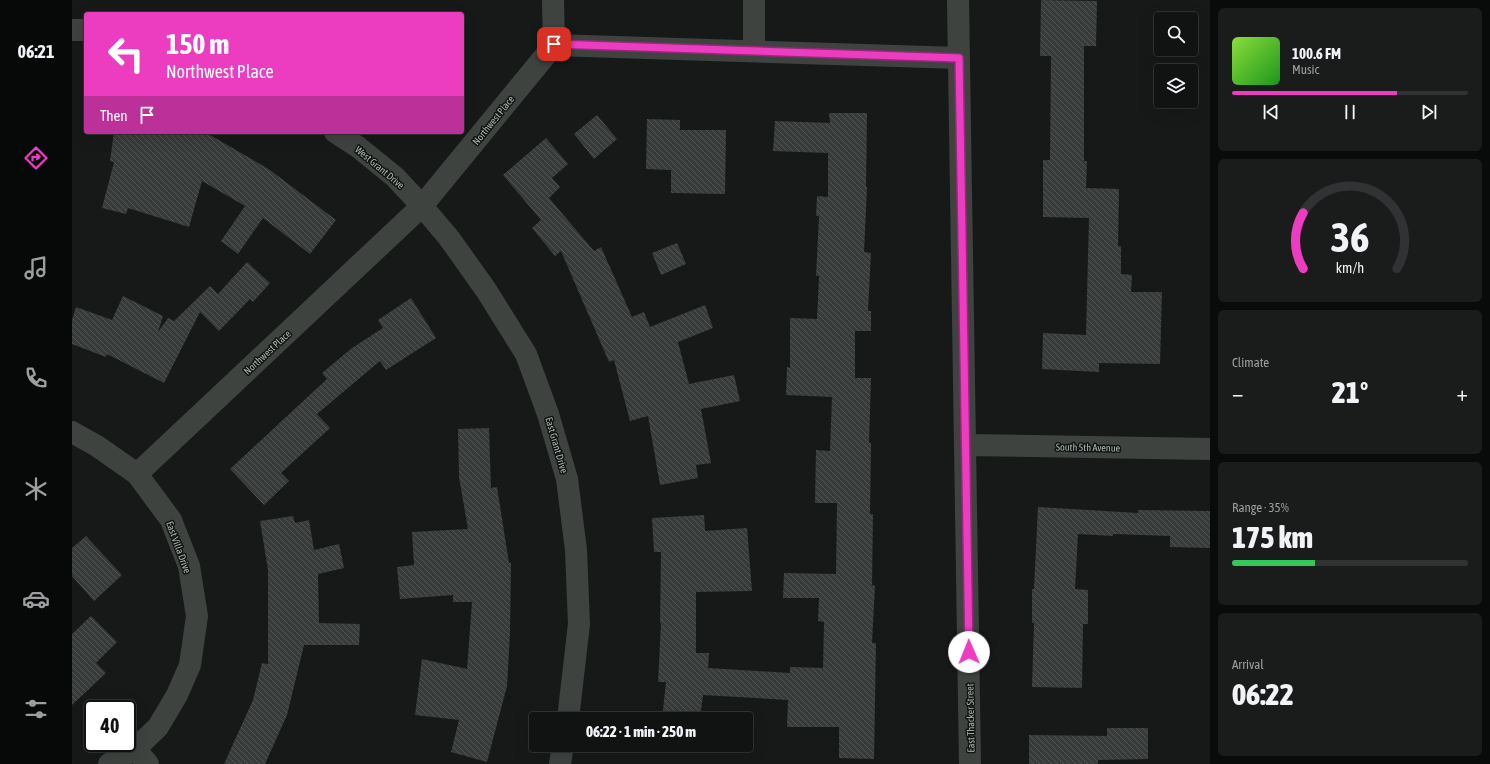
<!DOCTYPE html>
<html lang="en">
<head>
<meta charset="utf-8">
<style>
	body { margin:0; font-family:"Asap Condensed",sans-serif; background:#1a1c1c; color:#f1f3f6; height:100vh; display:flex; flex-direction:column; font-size:15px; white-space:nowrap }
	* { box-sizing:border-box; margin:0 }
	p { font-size:13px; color:#9c9ea0 }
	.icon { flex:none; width:22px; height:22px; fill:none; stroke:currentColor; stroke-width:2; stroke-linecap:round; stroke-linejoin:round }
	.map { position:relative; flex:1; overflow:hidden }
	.panel { display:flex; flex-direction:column; gap:8px; padding:8px; background:#090a0a; width:280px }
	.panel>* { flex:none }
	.banner { position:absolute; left:12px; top:12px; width:380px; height:122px; border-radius:4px; box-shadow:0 4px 16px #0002,0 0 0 1px #303233; background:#ec3dc0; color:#fff; overflow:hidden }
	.buttons { position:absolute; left:1082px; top:12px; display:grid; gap:8px }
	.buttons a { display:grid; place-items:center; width:44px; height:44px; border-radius:4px; background:#111313; box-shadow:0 4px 16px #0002,0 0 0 1px #303233; font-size:20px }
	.speed { position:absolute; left:12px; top:700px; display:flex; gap:8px; font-size:20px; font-weight:700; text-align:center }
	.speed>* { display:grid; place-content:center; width:52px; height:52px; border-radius:50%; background:#111313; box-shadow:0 4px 16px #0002,0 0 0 1px #303233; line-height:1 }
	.speed .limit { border:2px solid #111; border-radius:6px; background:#fff; color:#111 }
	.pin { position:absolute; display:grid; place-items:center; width:34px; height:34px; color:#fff; margin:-17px; border-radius:8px; box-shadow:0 2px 6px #0006 }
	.me { position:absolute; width:44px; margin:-22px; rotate:359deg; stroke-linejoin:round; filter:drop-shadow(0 0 3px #0008) }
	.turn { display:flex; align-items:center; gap:14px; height:84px; padding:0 16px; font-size:18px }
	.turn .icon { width:52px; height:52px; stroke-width:2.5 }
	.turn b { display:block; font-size:28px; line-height:34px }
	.then { display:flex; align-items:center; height:38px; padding:0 16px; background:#0003; gap:8px; font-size:15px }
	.big { font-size:30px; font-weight:800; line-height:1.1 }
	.panel .widget { flex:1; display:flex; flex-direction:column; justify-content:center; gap:6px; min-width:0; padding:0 14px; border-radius:6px; background:#1a1c1c }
	.panel .dial { align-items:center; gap:0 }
	.dial svg { height:104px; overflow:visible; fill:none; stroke:#303233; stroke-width:7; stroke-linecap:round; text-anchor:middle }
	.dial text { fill:#f1f3f6; stroke:none }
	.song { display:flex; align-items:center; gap:12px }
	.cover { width:48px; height:48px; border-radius:6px; background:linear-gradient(135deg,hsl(90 70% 55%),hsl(120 70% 35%)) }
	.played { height:4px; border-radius:2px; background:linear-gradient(90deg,#ec3dc0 70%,#303233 70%) }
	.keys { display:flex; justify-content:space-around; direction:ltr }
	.heat { display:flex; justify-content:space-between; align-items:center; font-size:22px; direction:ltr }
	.charge { height:6px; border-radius:3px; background:linear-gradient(90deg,#34c759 35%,#303233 0) }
	.trip { position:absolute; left:457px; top:712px; width:224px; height:40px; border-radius:4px; background:#111313; box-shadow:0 4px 16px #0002,0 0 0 1px #303233; font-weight:800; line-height:40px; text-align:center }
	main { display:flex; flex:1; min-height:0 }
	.menu { display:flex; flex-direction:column; width:72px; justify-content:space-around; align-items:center; background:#070808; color:#9c9ea0 }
	.menu .icon { width:28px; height:28px }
	.menu .on { color:#ec3dc0 }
	.menu b { font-size:18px; color:#f1f3f6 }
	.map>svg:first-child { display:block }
	.building { fill:url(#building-back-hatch) }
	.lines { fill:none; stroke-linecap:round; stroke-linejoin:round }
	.minor { stroke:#3e4340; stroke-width:22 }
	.route-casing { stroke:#99287d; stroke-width:10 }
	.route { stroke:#ec3dc0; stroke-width:7 }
	.labels { text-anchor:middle; stroke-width:3; stroke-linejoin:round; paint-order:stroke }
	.street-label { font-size:10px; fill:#aab9ae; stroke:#121414 }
</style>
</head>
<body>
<main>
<nav class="menu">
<b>06:21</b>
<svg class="icon on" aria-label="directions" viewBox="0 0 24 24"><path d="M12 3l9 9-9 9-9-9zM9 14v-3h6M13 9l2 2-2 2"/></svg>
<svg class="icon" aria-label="music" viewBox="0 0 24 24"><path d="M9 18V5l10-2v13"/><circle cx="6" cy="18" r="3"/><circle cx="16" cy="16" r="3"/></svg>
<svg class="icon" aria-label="phone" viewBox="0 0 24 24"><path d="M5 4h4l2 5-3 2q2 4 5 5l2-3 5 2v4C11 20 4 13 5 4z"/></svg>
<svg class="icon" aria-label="climate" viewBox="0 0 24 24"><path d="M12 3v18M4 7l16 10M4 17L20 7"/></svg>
<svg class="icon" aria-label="car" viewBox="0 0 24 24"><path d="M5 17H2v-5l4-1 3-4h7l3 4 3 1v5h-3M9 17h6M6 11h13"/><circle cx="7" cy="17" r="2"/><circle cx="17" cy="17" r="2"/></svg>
<svg class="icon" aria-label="filters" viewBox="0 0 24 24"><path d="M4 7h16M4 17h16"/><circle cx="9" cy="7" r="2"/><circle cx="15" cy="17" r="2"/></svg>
</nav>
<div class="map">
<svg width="1138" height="764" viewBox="0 0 1138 764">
	<defs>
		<pattern id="building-back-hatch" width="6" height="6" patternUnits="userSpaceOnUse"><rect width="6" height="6" fill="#373b39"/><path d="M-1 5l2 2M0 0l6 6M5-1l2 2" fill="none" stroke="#515553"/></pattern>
	</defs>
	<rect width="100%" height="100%" fill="#171919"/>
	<path class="building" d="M969,0l56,1 -1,45h-12v115h3l-1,27 33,1 -1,57h3v28l11,1 -1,17h31l-2,72 -61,-1v9l-57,-3 1,-36 43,2 3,-117 -46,-1v-57h7l1,-104h-11z
		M757,113h38l-1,74h1l-3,65 7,1 -3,58h3v20h-16v47h16l-2,65h2l-1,71h3l-1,71 3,1 -3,57h4l-2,116 -35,-1v-31h-52l1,-27 -85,-5 -3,24h-38l4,-37h-8l3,-59h-1l1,-71h-7l-2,-34 52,-3 1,16 42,-3 5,63 -56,1v61h13l-1,15 82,5v-6l33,1 1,-46 -6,-1 1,-23h-36l1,-25 52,1 1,-71h-22l1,-53 14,1 2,-54 -46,-2 1,-28 3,1v-50l27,1 2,-43h-3l3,-60h-3l1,-20 11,1v-44l-55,-2 2,-30 55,2z
		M525,115l20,24 -23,20 -20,-25z
		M575,119l33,1v10h46l-1,64 -54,-1v-23l-25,-1z
		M42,132h86l12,4 58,34 66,50 -26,34 -47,-36 -25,36 -17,-13 24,-35 -43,-25 -13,46 -61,-19 -2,6 -24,-6 12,-46 -4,-1z
		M474,138l22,26 -16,14 8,9 -11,11 45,53 7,-4 31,70 12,-5 6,15 55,-22 8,23 -35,14 11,42 45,-9 6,26 -39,8 10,54 -15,2 2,13 -38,7 -12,-69 -18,5 -16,-61 -5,2 -48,-111 -6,5 -23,-28 9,-8 -38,-45z
		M605,243l9,21 -25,11 -9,-22z
		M175,262l23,21 -17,19 -3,-3 -31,32 -19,-19 -36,71 -57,-29 -1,3 -34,-13v-24l4,-13 36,13 11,-24 40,20 -5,16 10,-14 6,3 36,-35 8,8z
		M339,298l25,40 -50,32 -6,-9 -63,53 13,14 -49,45 8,8 -25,24 -34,-36 97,-90 -5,-6 30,-25 31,-20 -5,-8z
		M417,428l2,60 6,-1 12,76h2l-1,70 -3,53 -20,76 -36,-10 8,-32 -44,-5 7,-56 45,10 5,-67h-19v-7l-53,4 -3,-32 17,-2 -2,-33 56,-3 -9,-52 -1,-48z
		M966,507l100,6v-3l72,1v37l-40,-1v-11l-57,-2v2l-35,-2 -3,55 13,1v34h-5l-1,64 -50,-1 2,-64h-2v-34h2z
		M221,516l2,7 14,-3 5,30 25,-6 5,24 -26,6 1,49 41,1 -1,21h-55l-17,70 -22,49h-41l29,-64 9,-37 6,1v-94l-8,-49z
		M14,536l36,39 -28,26 -22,-25v-28z
		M19,616l26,26 -21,21 10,10 -34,32v-71z
		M1035,728h41v31l-50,1v4h-69v-29l78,1z
		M587,745h39v3l-4,-1v6l-35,-3z"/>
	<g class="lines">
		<path class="minor" d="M481,0l1,45
			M682,0v51
			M886,0l12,764
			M0,30h14
			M482,45l405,13
			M263,132l23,15 37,30 27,29 27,32 37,52 40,64 22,60 19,65 9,71 3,74 -11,95
			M0,432l25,14 40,28 34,46 18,46 8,50 -7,49 -13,30 -19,32 -23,22 -26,15
			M894,445l244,4
			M65,474l285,-268 132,-161
			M63,749l13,15
			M488,764l3,-19"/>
	</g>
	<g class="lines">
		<defs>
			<path id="route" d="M482,44l405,14 10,594"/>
		</defs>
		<use href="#route" class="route-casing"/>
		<use href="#route" class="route"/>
	</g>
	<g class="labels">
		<g class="street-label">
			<text transform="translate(421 120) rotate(-51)" y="4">Northwest Place</text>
			<text transform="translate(308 167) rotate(40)" y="4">West Grant Drive</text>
			<text transform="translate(195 352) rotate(-43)" y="4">Northwest Place</text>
			<text transform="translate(485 445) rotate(74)" y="4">East Grant Drive</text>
			<text transform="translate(1016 447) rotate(1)" y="4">South 5th Avenue</text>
			<text transform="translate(107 547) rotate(70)" y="4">East Villa Drive</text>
			<text transform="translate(898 718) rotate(-91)" y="4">East Thacker Street</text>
		</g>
	</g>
</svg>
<div class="buttons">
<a><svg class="icon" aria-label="search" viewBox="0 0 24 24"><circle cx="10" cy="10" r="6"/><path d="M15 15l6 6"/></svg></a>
<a><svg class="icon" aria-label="layers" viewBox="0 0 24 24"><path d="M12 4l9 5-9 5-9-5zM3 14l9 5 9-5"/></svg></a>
</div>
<div class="speed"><div class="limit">40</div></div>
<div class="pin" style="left:482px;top:44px;background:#d93025"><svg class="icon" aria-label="arrive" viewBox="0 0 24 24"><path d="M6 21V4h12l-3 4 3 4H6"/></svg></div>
<svg class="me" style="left:897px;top:652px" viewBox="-20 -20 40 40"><circle r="19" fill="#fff"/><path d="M0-13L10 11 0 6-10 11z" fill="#ec3dc0"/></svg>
<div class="trip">06:22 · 1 min · 250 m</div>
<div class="banner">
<div class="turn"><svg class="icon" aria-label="left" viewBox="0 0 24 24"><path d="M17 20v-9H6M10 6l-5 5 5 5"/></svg><div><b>150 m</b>Northwest Place</div></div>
<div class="then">Then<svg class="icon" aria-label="arrive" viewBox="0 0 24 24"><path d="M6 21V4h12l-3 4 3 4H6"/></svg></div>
</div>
</div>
<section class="panel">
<div class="widget">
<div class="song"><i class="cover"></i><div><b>100.6 FM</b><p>Music</p></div></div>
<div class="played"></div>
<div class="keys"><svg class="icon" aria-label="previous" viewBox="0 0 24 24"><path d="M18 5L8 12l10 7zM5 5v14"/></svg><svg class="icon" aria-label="pause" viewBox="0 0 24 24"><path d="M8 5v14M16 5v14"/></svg><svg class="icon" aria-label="next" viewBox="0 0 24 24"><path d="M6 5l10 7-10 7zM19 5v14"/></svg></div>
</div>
<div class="widget dial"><svg viewBox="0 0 100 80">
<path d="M14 69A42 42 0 1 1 86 69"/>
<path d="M14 69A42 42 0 0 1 14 26" stroke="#ec3dc0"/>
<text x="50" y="56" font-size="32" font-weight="700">36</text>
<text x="50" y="72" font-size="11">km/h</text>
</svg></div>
<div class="widget"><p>Climate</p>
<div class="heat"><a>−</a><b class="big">21°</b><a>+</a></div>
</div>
<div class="widget"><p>Range · 35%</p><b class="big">175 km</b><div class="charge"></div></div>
<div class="widget"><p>Arrival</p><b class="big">06:22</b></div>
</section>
</main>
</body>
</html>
